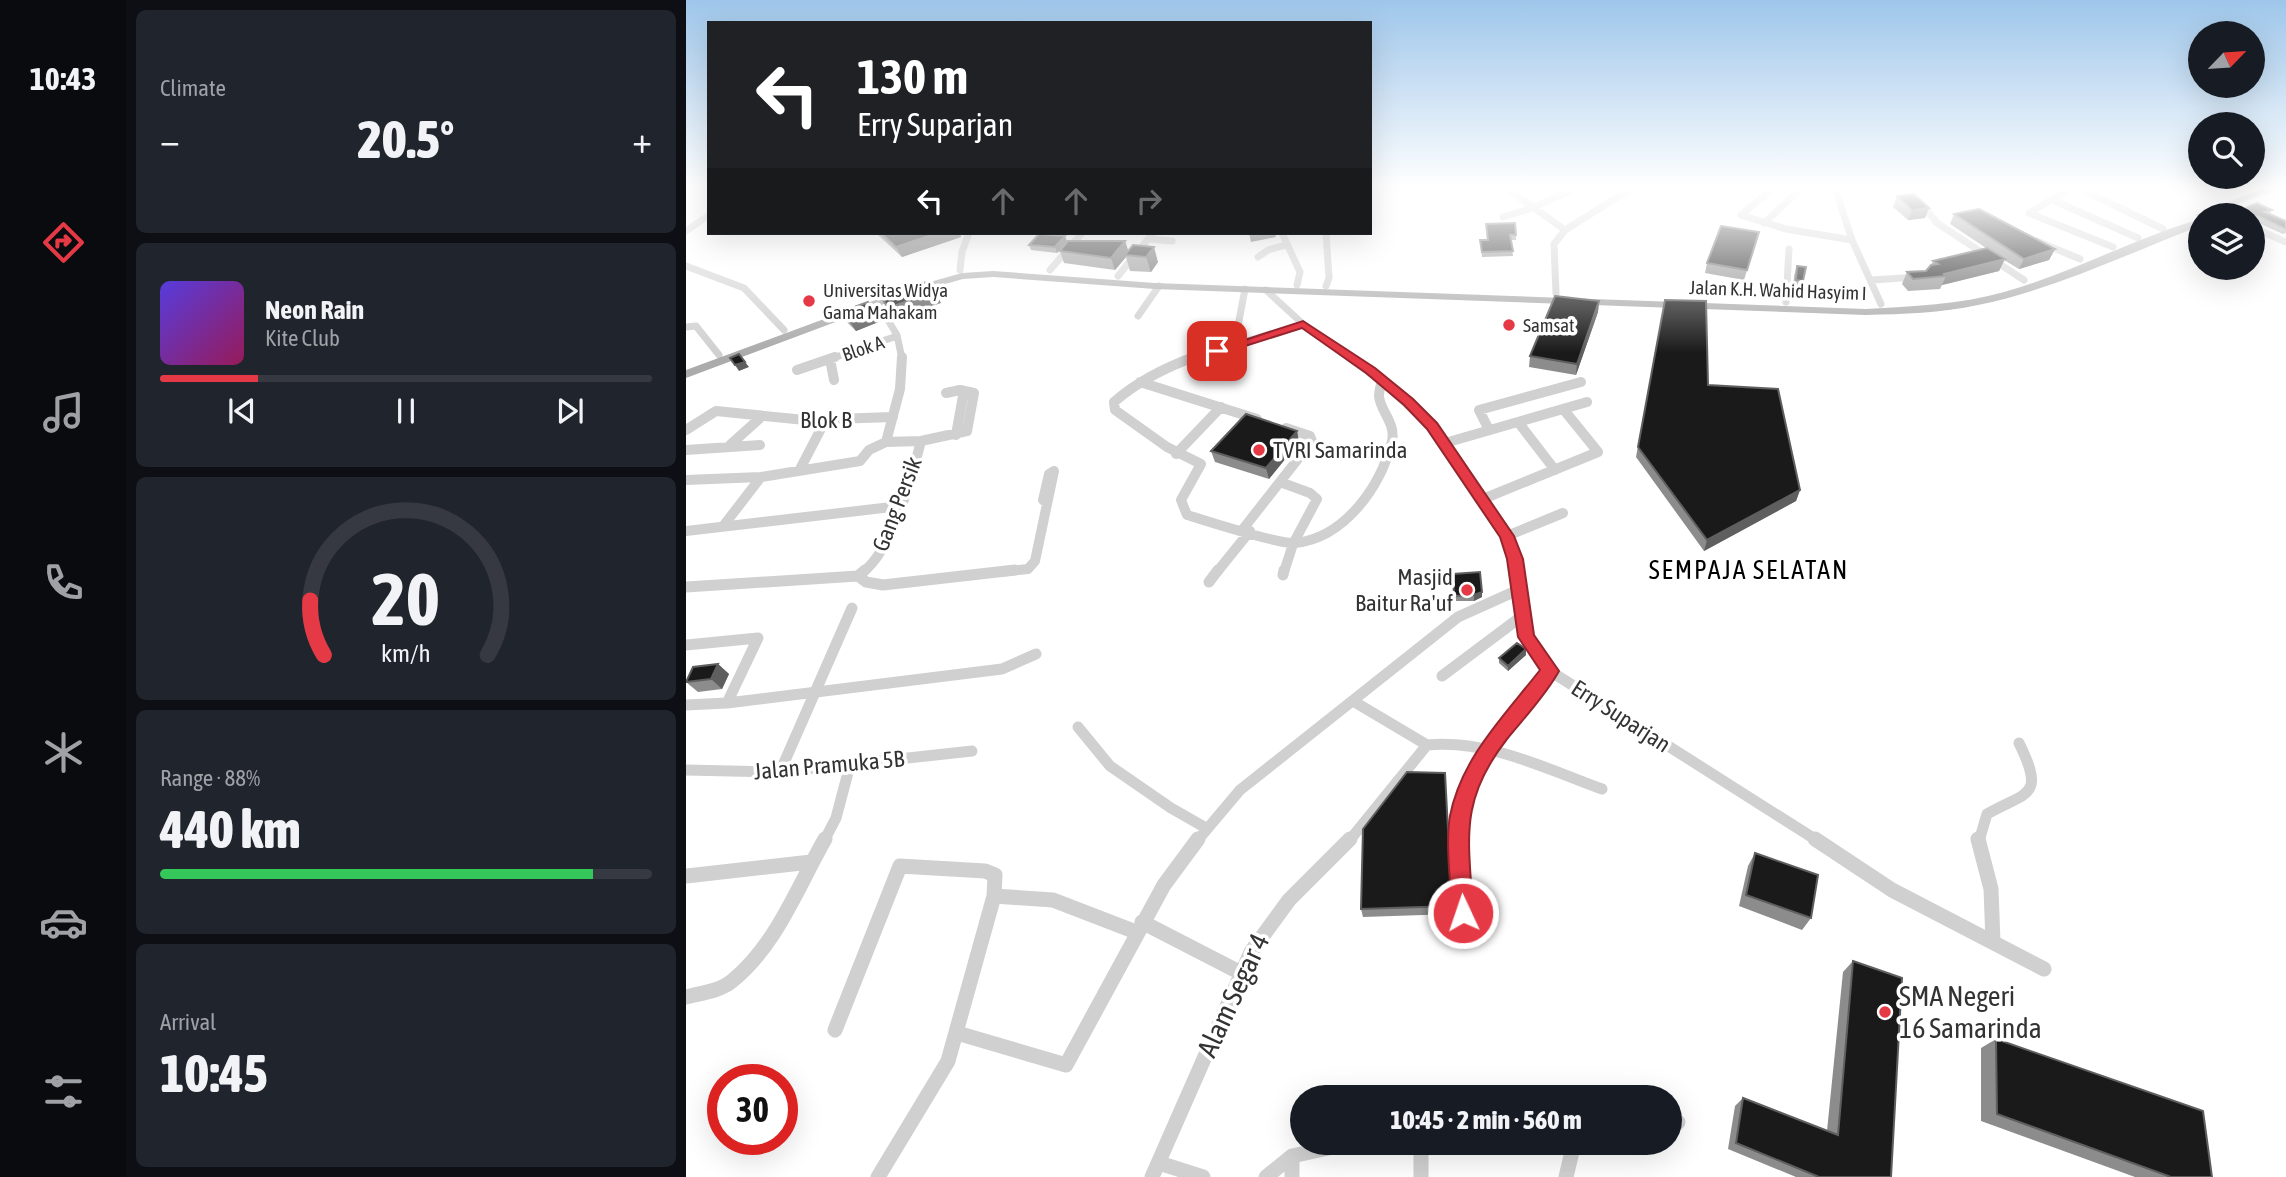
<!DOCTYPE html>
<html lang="en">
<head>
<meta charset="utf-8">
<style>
	body { margin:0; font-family:"Asap Condensed",sans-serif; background:#20242c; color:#f1f3f6; height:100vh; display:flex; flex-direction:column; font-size:26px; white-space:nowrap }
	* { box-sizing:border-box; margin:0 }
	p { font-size:23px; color:#9ea1a6 }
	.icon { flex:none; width:38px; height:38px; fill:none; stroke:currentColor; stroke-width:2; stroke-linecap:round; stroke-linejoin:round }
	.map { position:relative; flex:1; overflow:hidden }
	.details { display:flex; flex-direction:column; gap:10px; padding:10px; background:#0d0f14; width:560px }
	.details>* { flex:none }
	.top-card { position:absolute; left:21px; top:21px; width:665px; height:214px; border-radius:0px; box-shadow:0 7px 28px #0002; background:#202124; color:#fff; overflow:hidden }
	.needle { width:46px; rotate:65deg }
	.controls { position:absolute; left:1502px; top:21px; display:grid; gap:14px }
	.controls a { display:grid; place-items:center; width:77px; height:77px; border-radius:50%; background:#171b24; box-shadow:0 7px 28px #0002; font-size:35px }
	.speed { position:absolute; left:21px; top:1064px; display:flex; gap:14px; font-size:35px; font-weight:700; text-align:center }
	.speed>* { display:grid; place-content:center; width:91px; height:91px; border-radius:50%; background:#171b24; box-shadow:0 7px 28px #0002; line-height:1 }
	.speed .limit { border:10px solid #d22; background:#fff; color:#111 }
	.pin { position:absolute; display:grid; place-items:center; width:60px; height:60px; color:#fff; margin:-30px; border-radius:14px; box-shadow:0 4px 10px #0006 }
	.me { position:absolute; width:77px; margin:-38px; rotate:357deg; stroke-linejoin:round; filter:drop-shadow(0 0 5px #0008) }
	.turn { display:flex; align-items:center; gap:24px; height:147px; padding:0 35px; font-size:32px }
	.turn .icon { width:91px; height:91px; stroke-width:2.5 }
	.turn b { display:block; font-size:49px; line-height:60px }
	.lanes { display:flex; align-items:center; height:66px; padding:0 35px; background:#0003; justify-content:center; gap:35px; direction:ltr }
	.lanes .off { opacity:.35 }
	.big { font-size:52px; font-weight:800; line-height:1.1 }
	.details .card { flex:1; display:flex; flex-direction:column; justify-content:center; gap:10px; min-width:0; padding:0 24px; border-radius:10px; background:#20242c }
	.details .dial { align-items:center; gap:0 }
	.dial svg { height:182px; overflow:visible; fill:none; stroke:#363941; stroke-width:7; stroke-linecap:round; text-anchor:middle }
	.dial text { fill:#f1f3f6; stroke:none }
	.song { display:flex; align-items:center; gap:21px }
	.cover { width:84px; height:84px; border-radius:10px; background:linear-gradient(135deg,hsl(250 70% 55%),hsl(330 70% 35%)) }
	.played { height:7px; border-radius:4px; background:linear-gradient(90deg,#e63946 20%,#363941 20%) }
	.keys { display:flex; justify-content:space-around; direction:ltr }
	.heat { display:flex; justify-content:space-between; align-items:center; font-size:38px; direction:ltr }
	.charge { height:10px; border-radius:5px; background:linear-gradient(90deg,#34c759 88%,#363941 0) }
	.trip { position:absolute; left:604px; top:1085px; width:392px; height:70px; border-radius:35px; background:#171b24; box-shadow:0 7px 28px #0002; font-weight:800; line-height:70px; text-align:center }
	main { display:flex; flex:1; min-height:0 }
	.dock { display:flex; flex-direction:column; width:126px; justify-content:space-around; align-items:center; background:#090b0e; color:#9ea1a6 }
	.dock .icon { width:49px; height:49px }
	.dock .on { color:#e63946 }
	.dock b { font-size:32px; color:#f1f3f6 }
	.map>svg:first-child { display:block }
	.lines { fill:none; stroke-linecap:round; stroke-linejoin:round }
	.minor-far3 { stroke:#d0d0d0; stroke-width:7 }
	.minor-far2 { stroke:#d0d0d0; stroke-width:10 }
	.minor-far1 { stroke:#d0d0d0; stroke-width:11 }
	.minor { stroke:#d0d0d0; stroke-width:15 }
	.primary { fill:#ababab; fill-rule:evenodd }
	.wall { fill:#8c8c8c }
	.shaded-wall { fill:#5f5f5f }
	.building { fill:#1a1a1a; stroke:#5f5f5f; stroke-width:2 }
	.route { fill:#e63946; stroke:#96252e; stroke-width:2 }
	.poi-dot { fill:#e63946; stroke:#fff; stroke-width:2.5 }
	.labels { text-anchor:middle; stroke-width:7; stroke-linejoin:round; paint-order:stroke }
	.far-poi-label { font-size:19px; fill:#333; stroke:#fff; text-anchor:start }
	.far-street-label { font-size:19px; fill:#333; stroke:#fff }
	.street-label { font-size:23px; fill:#333; stroke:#fff }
	.poi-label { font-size:23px; fill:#333; stroke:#fff; text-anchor:start }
	.quarter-label { font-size:26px; letter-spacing:2px; fill:#000; stroke:#fff }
	.near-street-label { font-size:28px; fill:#333; stroke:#fff }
	.near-poi-label { font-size:28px; fill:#333; stroke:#fff; text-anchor:start }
</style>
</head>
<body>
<main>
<nav class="dock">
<b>10:43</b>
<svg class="icon on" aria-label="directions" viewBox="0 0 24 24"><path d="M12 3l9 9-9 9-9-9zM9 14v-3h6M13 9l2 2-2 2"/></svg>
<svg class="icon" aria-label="music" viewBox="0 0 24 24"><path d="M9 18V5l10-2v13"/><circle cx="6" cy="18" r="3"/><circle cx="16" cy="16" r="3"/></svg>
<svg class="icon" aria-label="phone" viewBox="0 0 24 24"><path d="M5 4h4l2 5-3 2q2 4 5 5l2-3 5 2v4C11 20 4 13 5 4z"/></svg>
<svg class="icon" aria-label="climate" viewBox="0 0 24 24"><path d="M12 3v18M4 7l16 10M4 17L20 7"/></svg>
<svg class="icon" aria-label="car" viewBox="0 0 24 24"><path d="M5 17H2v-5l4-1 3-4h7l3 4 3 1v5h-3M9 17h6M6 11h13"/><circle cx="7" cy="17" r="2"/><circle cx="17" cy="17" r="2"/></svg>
<svg class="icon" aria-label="filters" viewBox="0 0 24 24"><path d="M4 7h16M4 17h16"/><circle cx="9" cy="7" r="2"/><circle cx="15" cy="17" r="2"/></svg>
</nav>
<section class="details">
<div class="card"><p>Climate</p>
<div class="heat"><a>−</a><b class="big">20.5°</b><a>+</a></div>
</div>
<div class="card">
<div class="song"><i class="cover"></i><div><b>Neon Rain</b><p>Kite Club</p></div></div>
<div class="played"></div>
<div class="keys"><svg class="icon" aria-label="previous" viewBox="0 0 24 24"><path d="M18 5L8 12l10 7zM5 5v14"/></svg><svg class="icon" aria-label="pause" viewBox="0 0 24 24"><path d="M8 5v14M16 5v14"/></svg><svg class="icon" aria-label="next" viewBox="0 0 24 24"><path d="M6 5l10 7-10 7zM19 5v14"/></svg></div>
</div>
<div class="card dial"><svg viewBox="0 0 100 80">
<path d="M14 69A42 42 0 1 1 86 69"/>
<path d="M14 69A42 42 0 0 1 8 45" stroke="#e63946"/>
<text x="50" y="56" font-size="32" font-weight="700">20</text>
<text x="50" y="72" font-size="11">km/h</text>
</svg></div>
<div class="card"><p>Range · 88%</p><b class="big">440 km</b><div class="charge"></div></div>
<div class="card"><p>Arrival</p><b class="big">10:45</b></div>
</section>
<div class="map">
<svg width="1600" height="1177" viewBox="0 0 1600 1177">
	<rect width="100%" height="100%" fill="#fff"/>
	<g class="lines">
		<path class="minor-far3" d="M820,188l59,42
			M1087,188l-32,27 45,14 66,11
			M1149,188l17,52 29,64
			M1386,188l-43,25 84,34
			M1393,188l84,41
			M1369,201l83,37
			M1235,203l16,20 87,57
			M1528,210l12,5
			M817,217l29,-9 44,-20
			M1078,223l38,-35
			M1566,227l34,15
			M0,231l23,-16
			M596,233l18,39 -3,13
			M640,233l3,45 -3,8
			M462,239l24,2
			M1351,241l43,18
			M572,257l10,-7 18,-5
			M0,266l58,22 40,42
			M274,270l2,-18 7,-19
			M364,270l32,-37
			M432,276l35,-43
			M1186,280l45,-3
			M580,290l37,34 49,35
			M870,293l-2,-49 11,-14 67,-42
			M191,302l20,33 5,24
			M1100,302l3,-53
			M452,316l21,-30
			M552,326l7,-37
			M0,327l10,-1 23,29
			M144,359l67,-23
			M503,359l114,-35"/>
		<path class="minor-far2" d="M508,357c-30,11 -56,24 -80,45l1,8 52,37 34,17 -20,36 6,15c20,6 93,30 108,28 50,-5 86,-57 97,-102 4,-18 -12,-30 -13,-45 0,-5 2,-11 3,-16
			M664,357l32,23 50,46 75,110 10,36
			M144,359l4,21
			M111,370l38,-13
			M454,382l117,37
			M832,422l37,48
			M0,430l30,-19 89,9 88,-3
			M803,430l-10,-20 102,-28
			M270,435l7,-39 6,-3
			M235,441l46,-10 7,-38 -14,-3 -14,3
			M759,443l142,-41
			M44,445l29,-26
			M0,450l74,-5
			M490,454l45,-47
			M113,471l26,-50
			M0,480l75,-3 99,-16 9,-11 17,-8
			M594,482l30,11 7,6 -24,45 -9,28
			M797,499l115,-47 -34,-42
			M38,525l37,-48
			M557,529l69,-88 -2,-5 -24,-8
			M0,531l214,-25
			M821,536l56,-23
			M177,572c30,-23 49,-95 58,-131l-35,1 14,-53 2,-32
			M313,572l29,-3 7,-8 19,-90 -5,3 -6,26 3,2
			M531,572l33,-41"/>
		<path class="minor-far1" d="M831,570l9,67 24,34 268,170
			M597,575l1,-5
			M172,576l8,6 17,3 132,-15
			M523,582l9,-12
			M0,587l172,-11 7,-6
			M0,645l72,-7
			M756,676l80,-60
			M667,701l74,44
			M41,703l31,-65
			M0,705l41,-2 275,-34 34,-15
			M392,727l32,39 61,42 35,20
			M0,770l94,2 192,-21
			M94,772l72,-164
			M138,841l12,-23 14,-53
			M511,841l43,-51 218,-173 60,-27
			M663,841l78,-96c60,-6 120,24 175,44
			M773,841c1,-71 48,-119 91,-170
			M1293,841l8,-27c40,-23 59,-16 32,-71"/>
		<path class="minor" d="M773,839l4,74
			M1129,839l77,51 152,79
			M1292,839l13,50 2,53
			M0,876l125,-14
			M308,896l59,4 83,32
			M456,922l99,51
			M0,997c15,-4 34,-6 46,-16 44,-35 66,-95 93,-142
			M149,1030l65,-164 85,5 10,4 -1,21 -46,165 -70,116
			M271,1033l109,32 98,-180 34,-46
			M984,1131l8,-9
			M735,1143v34
			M952,1143h3
			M606,1156v21
			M473,1163l44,14
			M466,1177l99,-225 38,-52 61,-61
			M580,1177l26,-21 59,-13
			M880,1177l8,-34"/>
		<path class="primary" d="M1578,188h15l-70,27h-9v3l-5,-3z
			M1514,219v7c-73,28 -145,63 -222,79 -37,8 -75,9 -112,10l-711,-26 -162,-12 -30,2 -50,14 -227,85v-8l219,-81 57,-16 31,-2 162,12 711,26c46,-3 93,-4 138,-17 67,-19 129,-53 196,-73z"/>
	</g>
	<path class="wall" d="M1211,196l32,12 -4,10 -17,2 -15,-13z
		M1586,210l-3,4 17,7v12l-3,1 -29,-13 -2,-6h-19l2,-3z
		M1268,214l101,35 -6,11 -30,9 -15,-9 -5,11 -57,14 -2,4 -32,2 -6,-7 5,-12 19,-1 5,-6 2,-4 53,-13 -36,-24z
		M800,224l30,11v5h-5l2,16 -31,1 -2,-17h7z
		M190,233h84l1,4 -59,20z
		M381,241l-10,12 -26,-3 -2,-5z
		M439,241l3,10 5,-6 25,17 -7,10 -21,-1 -4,-14 -11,13 -51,-7 -4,-12z
		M1070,242l-12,38 -39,-7 2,-10z
		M1111,266l6,15 -4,11 -6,-1 1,-15z
		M979,300l43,85 92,105 -4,11 -92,50 -68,-94z
		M913,301l-1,11 -22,63 -47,-8 1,-11z
		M189,310l6,11 -25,10 -8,-8 -7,-11z
		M611,431l2,11 -30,37 -54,-17 -4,-11z
		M767,574l29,23 -8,4h-20z
		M840,655l-18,16 -9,-8v-5z
		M32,664l11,10 -7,15 -24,3 -12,-10z
		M759,773l8,141 -90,3 -2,-8z
		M1069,853l56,65 -9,12 -63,-24 9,-40z
		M1167,961l38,216h-95l-68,-28 7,-43 8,-8 84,33 16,-159z
		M1310,1039l216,138h-77l-154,-56v-73z"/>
	<path class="shaded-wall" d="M1243,208l-4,10 -17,2 4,-10z
		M252,233h22l1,4 -59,20 -6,-10z
		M563,233h26l1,4 -25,5z
		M379,236l2,5 -10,12 -2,-6z
		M439,241l4,12 -4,2 1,2 -11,13 -4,-12z
		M468,247l4,15 -7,10 -5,-15z
		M1369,249l-6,11 -30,9 5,-10z
		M1319,259l-6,12 -57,14 4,-9 -2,-2z
		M248,289l7,14 -24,8 -8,-14z
		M225,300l8,15 -23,7 -8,-14z
		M913,301l-1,11 -22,63 1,-11z
		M189,310l6,11 -25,10 -7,-11z
		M59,362l4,5 -10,4 -4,-6z
		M611,431l2,11 -30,37 -3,-11z
		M1114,490l-4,11 -92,50 3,-11z
		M796,592v5l-8,4v-6z
		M840,649v6l-18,16v-5z
		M32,664l11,10 -7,15 -11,-10z"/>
	<path class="building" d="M1228,194l15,14 -17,2 -15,-14z
		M1571,203l15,7 -7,2 21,9v8l-28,-13 -6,2v-3h-10l-7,-3z
		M1293,209l76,40 -31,10 -70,-45z
		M829,223l1,12h-6l3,16 -31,1 -2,-12h8l-2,-16z
		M1035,226l38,6 -12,38 -40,-7z
		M195,233h57l-42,14z
		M353,234l26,2 -10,11 -26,-2z
		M382,241h57l-14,17 -51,-7z
		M447,245l21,2 -8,10 -21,-2z
		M1301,248l18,11 -61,15 2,2 -33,3 -6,-7 19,-1 5,-6 7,-1 -5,-3z
		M1111,266l9,1 -3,14 -7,-1z
		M240,282l8,7 -25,8 2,3 -23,8 -8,-13z
		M869,296l44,5 -22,63 -47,-8z
		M979,300l41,1 2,84 70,4 22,101 -93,50 -69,-93z
		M182,302l7,8 -26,10 -8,-8z
		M53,354l6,8 -10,3 -5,-7z
		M560,414l51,17 -31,37 -55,-17z
		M794,572l2,20 -8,3 -20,1 -1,-22z
		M831,643l9,6 -18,17 -9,-8z
		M32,664l-7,15 -25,3 7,-15z
		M721,772l38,1 7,133 -91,3 2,-80z
		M1069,853l63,22 -7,43 -65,-23z
		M1167,961l49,17 -11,199h-72l-83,-34 7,-45 95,37z
		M1310,1039l207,72 9,66h-41l-174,-63z"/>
	<linearGradient id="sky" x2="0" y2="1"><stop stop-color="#9ec6ea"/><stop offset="0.53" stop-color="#fff"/><stop offset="1" stop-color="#fff" stop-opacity="0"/></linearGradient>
	<rect width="1600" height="353" fill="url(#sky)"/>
	<path class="route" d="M617,321l72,47 38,31 24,24 77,113 9,23 11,76 25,36c-13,24 -35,47 -52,68 -49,63 -38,100 -34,174l-3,7 -7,3 -8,-3 -3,-7c-1,-31 -7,-67 -2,-97 11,-58 55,-101 90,-146l-22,-33 -11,-78 -7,-22 -73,-108 -23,-24 -38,-32 -64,-45 -85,27 -6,-4z"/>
	<g class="poi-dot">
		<circle cx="123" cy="301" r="7"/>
		<circle cx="823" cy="325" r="7"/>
		<circle cx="573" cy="450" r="7"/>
		<circle cx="781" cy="590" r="7"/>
		<circle cx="1199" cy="1012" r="7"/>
	</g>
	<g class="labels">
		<g class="far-poi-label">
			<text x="137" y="297">Universitas Widya<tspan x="137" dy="22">Gama Mahakam</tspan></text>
			<text x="837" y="332">Samsat</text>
		</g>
		<g class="far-street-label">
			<text transform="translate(1092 290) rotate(2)" y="7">Jalan K.H. Wahid Hasyim I</text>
			<text transform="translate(177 348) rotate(-19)" y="7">Blok A</text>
		</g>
		<g class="street-label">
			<text x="140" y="428">Blok B</text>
			<text transform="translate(211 504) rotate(-69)" y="8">Gang Persik</text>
			<text transform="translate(935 716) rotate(33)" y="8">Erry Suparjan</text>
			<text transform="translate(143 765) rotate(-5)" y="8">Jalan Pramuka 5B</text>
		</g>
		<g class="poi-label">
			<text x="587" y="458">TVRI Samarinda</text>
			<text x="767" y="585" text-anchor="end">Masjid<tspan x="767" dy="26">Baitur Ra'uf</tspan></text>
		</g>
		<g class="quarter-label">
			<text x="1063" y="579">SEMPAJA SELATAN</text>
		</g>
		<g class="near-street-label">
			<text transform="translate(547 995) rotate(-65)" y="10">Alam Segar 4</text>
		</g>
		<g class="near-poi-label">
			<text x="1213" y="1006">SMA Negeri<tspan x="1213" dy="32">16 Samarinda</tspan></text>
		</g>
	</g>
</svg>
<div class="controls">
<a><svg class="needle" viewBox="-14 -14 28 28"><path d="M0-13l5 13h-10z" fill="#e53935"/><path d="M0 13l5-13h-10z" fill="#9ea1a6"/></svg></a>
<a><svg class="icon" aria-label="search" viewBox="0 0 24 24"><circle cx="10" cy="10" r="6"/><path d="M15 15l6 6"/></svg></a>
<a><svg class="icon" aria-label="layers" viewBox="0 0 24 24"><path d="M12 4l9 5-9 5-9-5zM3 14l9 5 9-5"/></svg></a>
</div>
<div class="speed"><div class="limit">30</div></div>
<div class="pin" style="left:531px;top:351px;background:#d93025"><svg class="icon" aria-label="arrive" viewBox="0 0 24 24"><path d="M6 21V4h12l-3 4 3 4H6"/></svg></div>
<svg class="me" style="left:777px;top:913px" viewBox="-20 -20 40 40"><circle r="17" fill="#e63946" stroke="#fff" stroke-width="3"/><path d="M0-11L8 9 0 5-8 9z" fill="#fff"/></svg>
<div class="trip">10:45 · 2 min · 560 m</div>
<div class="top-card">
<div class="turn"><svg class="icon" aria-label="left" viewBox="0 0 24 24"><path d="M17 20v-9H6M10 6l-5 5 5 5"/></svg><div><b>130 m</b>Erry Suparjan</div></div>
<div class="lanes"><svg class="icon" aria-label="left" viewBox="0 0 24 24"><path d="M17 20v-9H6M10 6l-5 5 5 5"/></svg><svg class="icon off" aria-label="ahead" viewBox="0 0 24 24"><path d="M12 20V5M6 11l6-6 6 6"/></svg><svg class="icon off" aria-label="ahead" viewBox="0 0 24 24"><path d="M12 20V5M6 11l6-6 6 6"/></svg><svg class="icon off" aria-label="right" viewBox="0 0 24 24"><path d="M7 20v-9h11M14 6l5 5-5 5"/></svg></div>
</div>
</div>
</main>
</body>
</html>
